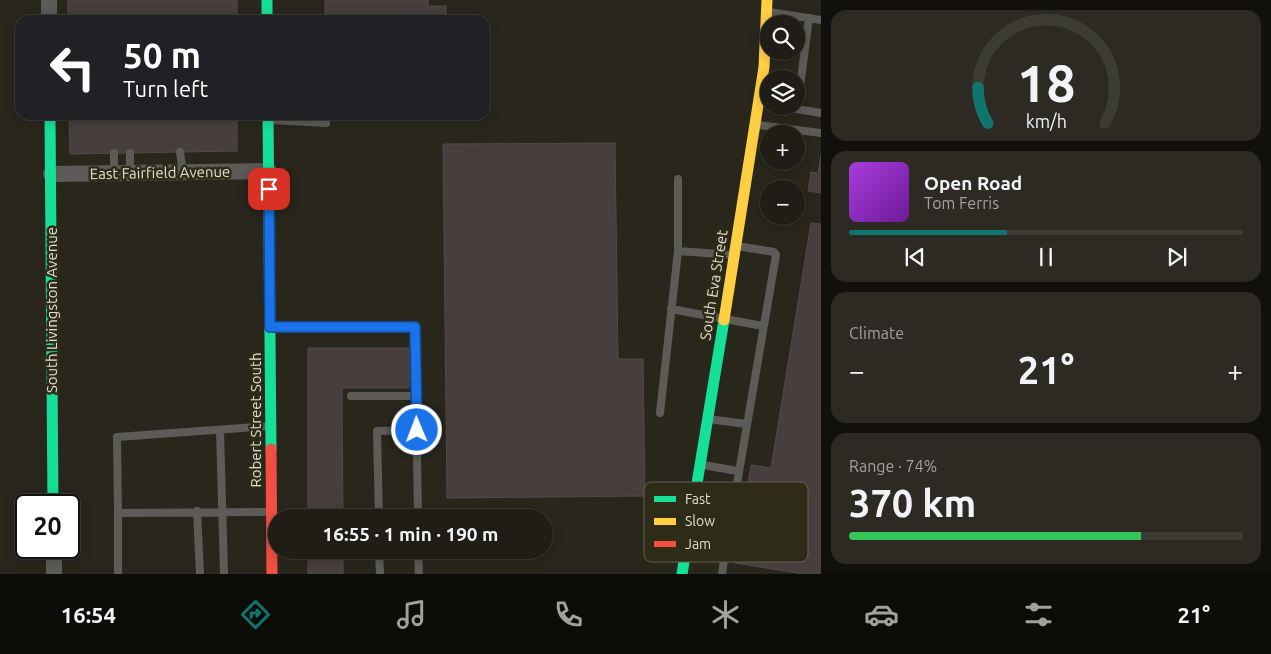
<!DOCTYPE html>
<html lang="en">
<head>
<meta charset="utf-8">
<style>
	body { margin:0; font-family:Ubuntu,sans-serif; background:#2c2a22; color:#f1f3f6; height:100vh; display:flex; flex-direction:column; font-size:19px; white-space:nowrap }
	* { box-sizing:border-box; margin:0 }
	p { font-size:16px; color:#a1a2a0 }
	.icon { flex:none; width:28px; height:28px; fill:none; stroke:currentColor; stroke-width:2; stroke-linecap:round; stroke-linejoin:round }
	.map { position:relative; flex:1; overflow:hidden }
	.sheet { display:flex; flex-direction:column; gap:10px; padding:10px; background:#11100c; width:450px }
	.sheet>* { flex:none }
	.banner { position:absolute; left:15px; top:15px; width:475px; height:105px; border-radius:15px; box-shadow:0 2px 12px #0003,0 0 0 1px #3c3b34; background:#202124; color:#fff; overflow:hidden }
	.tools { position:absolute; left:760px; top:15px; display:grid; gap:10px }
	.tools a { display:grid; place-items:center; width:45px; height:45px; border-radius:50%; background:#1f1d15; box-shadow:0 2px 12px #0003,0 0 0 1px #3c3b34; font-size:25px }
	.speed { position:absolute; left:15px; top:494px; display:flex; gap:10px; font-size:25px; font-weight:700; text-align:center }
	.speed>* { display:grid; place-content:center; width:65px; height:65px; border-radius:50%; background:#1f1d15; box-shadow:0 2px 12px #0003,0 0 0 1px #3c3b34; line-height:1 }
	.speed .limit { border:2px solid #111; border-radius:8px; background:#fff; color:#111 }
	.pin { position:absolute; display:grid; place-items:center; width:42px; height:42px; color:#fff; margin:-21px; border-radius:10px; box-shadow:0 2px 8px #0006 }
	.me { position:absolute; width:55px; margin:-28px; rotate:359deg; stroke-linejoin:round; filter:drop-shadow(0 0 4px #0008) }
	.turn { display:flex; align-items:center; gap:18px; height:105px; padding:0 25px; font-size:22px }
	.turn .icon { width:65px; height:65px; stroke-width:2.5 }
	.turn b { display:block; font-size:35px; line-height:42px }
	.big { font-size:38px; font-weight:700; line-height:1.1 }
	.sheet .widget { flex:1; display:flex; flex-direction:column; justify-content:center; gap:8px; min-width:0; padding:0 18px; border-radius:15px; background:#2c2a22 }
	.sheet .dial { align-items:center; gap:0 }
	.dial svg { height:130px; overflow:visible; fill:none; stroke:#3c3b34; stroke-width:7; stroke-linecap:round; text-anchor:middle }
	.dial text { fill:#f1f3f6; stroke:none }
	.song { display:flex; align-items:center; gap:15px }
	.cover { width:60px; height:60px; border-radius:8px; background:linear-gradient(135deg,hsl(280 70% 55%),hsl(280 70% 35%)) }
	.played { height:5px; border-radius:2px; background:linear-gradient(90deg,#0f766e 40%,#3c3b34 40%) }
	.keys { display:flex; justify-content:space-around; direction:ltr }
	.heat { display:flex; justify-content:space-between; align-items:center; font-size:28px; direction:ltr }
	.charge { height:8px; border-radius:4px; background:linear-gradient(90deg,#34c759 74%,#3c3b34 0) }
	.trip { position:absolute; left:268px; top:509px; width:285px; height:50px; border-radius:25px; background:#1f1d15; box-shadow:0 2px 12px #0003,0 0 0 1px #3c3b34; font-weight:700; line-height:50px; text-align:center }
	.menu { display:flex; height:80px; justify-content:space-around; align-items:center; background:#0c0c08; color:#a1a2a0 }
	.menu .icon { width:35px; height:35px }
	.menu .selected { color:#0f766e }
	.menu b { font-size:22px; color:#f1f3f6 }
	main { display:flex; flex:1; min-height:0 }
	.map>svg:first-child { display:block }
	.building { fill:#483e3e; stroke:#504b48 }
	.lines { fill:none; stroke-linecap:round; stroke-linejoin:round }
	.lane { stroke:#5d5b58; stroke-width:8 }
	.street { stroke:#5d5b58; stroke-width:16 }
	.fast { stroke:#16e098; stroke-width:11 }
	.slow { stroke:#ffcf43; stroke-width:11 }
	.jam { stroke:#f24e42; stroke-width:11 }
	.route-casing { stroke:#114b97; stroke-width:12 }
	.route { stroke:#1a73e8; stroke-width:9 }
	.labels { text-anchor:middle; stroke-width:5; stroke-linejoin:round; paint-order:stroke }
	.street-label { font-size:15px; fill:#e1dfd2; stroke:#2e2b17 }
	.key { fill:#2e2b17; stroke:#64614f; stroke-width:1 }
	.key-label { font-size:14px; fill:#e1dfd2 }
</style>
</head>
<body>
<main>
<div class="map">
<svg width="821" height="574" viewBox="0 0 821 574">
	<rect width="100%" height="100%" fill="#29271c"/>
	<path class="building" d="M68,0h169v20h-169z
		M325,0h103v6h18v14h-121z
		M69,115h168v36l-167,3z
		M615,143l3,216h25l2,137 -198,2 -4,-354z
		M821,155v38l-13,-2 3,-19 7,1z
		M811,223l10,1v350h-18l-68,-11 16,-98 20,3z
		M308,348h101v40h-67l1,130h-35z
		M308,550h35v24h-35z"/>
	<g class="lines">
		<path class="lane" d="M769,12l52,8
			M809,18l-12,91 24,4
			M776,106l21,3
			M270,120l56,3
			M758,125l63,8
			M180,152l3,21
			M130,153v20
			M114,173v-20
			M678,179v72l55,4
			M671,309l92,17
			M271,327h144l3,191
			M351,396h65
			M660,413l18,-162
			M708,419l38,5
			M220,430l4,144
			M703,465l35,6
			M197,511l3,63
			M118,513l-1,-76 152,-11
			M379,518l-2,-87 40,-1
			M688,548l37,6 51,-299 -2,-3 -37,-6
			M379,550l1,24
			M418,550l1,24
			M118,574v-61l152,-1
			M722,574l3,-20"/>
		<path class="street" d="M49,0v20
			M51,174l218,-3
			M54,548v26"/>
		<path class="fast" d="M267,0v20
			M50,115l3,390
			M268,115l3,334
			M682,574l42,-254"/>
		<path class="slow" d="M724,320l40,-253 3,-67"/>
		<path class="jam" d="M271,449l1,125"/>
	</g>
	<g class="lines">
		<defs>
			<path id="route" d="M269,189l1,138h145l2,103"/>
		</defs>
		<use href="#route" class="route-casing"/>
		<use href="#route" class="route"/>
	</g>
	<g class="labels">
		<g class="street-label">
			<text transform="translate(160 173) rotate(-1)" y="5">East Fairfield Avenue</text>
			<text transform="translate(714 285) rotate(-81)" y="5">South Eva Street</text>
			<text transform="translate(52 310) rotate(-90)" y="5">South Livingston Avenue</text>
			<text transform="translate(256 420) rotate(-90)" y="5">Robert Street South</text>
		</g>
	</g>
	<rect x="644" y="482" width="164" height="80" rx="8" class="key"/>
	<rect x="654" y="496" width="22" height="6" fill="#16e098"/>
	<rect x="654" y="518" width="22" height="7" fill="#ffcf43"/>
	<rect x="654" y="541" width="22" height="6" fill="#f24e42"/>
	<g class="key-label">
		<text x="685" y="504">Fast</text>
		<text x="685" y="526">Slow</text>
		<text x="685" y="549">Jam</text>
	</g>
</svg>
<div class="tools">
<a><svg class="icon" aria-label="search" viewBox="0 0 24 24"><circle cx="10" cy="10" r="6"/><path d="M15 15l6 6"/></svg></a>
<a><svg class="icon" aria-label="layers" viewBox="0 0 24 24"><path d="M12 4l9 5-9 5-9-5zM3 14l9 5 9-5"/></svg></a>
<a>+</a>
<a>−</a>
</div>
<div class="speed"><div class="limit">20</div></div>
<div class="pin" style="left:269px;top:189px;background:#d93025"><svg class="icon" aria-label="arrive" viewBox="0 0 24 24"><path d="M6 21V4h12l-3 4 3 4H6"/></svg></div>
<svg class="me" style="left:417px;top:430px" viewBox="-20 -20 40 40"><circle r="17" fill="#1a73e8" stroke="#fff" stroke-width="3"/><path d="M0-11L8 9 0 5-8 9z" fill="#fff"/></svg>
<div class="trip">16:55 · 1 min · 190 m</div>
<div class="banner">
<div class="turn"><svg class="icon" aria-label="left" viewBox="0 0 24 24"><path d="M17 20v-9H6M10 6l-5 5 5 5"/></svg><div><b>50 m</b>Turn left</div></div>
</div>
</div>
<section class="sheet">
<div class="widget dial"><svg viewBox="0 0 100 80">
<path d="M14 69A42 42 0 1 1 86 69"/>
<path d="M14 69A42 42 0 0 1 8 47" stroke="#0f766e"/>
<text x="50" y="56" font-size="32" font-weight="700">18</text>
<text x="50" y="72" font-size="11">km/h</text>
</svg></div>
<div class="widget">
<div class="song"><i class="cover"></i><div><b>Open Road</b><p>Tom Ferris</p></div></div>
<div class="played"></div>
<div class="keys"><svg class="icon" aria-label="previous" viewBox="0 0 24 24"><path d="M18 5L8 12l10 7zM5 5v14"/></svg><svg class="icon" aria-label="pause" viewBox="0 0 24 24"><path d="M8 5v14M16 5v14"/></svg><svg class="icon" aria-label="next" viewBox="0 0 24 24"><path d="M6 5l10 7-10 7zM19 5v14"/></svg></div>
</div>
<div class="widget"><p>Climate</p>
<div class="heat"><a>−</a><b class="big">21°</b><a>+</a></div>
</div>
<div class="widget"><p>Range · 74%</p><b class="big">370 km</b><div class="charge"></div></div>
</section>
</main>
<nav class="menu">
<b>16:54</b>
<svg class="icon selected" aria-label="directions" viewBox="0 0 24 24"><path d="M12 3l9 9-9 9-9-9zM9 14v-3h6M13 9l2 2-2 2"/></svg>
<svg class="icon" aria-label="music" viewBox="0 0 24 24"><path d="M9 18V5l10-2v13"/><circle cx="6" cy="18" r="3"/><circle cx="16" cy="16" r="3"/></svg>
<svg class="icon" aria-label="phone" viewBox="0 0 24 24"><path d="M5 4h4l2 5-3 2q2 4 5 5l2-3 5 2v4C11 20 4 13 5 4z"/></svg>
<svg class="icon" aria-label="climate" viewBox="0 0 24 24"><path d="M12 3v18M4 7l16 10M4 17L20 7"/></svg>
<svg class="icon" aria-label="car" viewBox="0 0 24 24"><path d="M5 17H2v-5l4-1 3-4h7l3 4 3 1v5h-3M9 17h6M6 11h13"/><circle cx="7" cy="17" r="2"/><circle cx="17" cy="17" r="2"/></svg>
<svg class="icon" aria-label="filters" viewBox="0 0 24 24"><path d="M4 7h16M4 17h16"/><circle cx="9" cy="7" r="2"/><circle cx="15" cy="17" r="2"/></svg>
<b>21°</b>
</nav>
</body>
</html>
